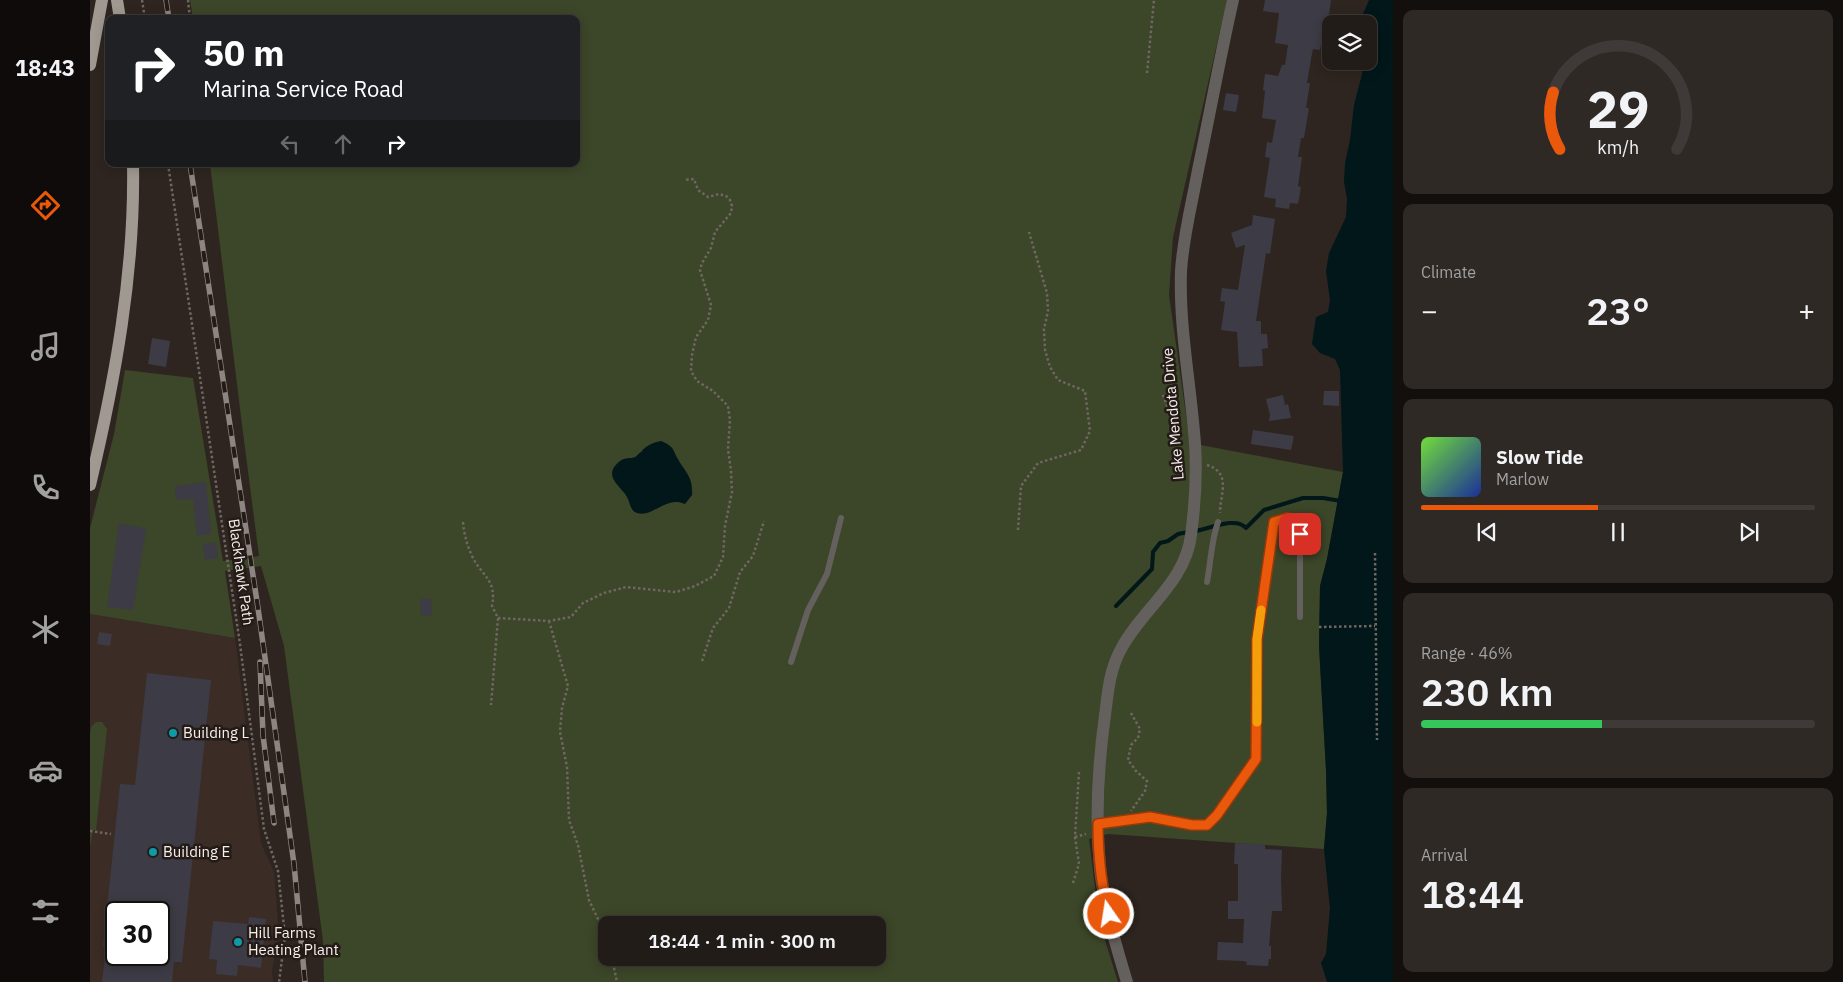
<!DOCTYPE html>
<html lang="en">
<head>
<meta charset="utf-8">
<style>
	body { margin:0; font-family:"IBM Plex Sans",sans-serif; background:#2e2925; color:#f1f3f6; height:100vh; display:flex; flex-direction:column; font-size:19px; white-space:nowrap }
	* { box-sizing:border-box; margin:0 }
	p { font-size:16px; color:#a2a1a2 }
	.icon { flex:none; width:28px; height:28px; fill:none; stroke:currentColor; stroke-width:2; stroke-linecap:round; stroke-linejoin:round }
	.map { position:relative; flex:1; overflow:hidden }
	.drawer { display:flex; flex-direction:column; gap:10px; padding:10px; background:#130f0d; width:450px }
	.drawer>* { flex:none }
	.banner { position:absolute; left:15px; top:15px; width:475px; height:152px; border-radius:10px; box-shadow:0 2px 12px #0003,0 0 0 1px #3f3a37; background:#202124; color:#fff; overflow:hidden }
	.tools { position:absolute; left:1232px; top:15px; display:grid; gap:10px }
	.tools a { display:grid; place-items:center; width:55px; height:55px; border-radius:10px; background:#221c18; box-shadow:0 2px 12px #0003,0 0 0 1px #3f3a37; font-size:25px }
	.speed { position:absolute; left:15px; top:901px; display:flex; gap:10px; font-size:25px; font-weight:700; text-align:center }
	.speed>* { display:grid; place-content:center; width:65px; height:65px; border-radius:50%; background:#221c18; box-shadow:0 2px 12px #0003,0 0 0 1px #3f3a37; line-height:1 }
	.speed .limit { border:2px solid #111; border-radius:8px; background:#fff; color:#111 }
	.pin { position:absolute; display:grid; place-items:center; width:42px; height:42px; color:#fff; margin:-21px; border-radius:10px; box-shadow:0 2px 8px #0006 }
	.me { position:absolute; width:55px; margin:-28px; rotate:347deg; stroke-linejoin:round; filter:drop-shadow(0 0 4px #0008) }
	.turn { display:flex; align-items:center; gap:18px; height:105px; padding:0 15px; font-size:22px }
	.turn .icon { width:65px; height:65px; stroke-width:2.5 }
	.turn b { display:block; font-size:35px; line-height:42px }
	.lanes { display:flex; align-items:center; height:48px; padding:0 15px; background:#0003; justify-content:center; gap:25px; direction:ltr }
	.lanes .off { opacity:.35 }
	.big { font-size:38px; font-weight:600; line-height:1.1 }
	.drawer .widget { flex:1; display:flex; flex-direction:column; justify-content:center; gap:8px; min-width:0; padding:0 18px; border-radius:10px; background:#2e2925 }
	.drawer .dial { align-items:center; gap:0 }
	.dial svg { height:130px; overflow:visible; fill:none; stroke:#3f3a37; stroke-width:7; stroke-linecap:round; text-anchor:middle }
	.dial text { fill:#f1f3f6; stroke:none }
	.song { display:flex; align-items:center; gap:15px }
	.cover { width:60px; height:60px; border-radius:8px; background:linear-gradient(135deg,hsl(100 70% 55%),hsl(230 70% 35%)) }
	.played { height:5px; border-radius:2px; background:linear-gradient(90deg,#ea580c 45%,#3f3a37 45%) }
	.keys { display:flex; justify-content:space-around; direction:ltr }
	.heat { display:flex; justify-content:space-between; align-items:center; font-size:28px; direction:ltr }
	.charge { height:8px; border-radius:4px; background:linear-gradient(90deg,#34c759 46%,#3f3a37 0) }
	.trip { position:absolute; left:508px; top:916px; width:288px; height:50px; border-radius:10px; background:#221c18; box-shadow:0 2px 12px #0003,0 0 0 1px #3f3a37; font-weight:600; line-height:50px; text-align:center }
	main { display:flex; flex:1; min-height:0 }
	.dock { display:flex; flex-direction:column; width:90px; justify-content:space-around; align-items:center; background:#0e0b0a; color:#a2a1a2 }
	.dock .icon { width:35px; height:35px }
	.dock .current { color:#ea580c }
	.dock b { font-size:22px; color:#f1f3f6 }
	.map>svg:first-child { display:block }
	.built { fill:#3b2c25; fill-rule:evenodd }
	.green { fill:#3c4628; fill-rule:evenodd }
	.water { fill:#011719 }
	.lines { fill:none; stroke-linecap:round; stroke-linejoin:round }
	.stream { stroke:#011719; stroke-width:4 }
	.building { fill:#3d3b45; fill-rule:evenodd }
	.path { stroke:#6f6762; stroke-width:2.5; stroke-dasharray:2.5 2.5; stroke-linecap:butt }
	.service { stroke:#64605d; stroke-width:6 }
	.minor { stroke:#64605d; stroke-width:12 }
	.primary { stroke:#a09992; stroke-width:12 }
	.rail-casing { stroke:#8d8581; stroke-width:5.5 }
	.rail { stroke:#241b17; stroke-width:4; stroke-dasharray:11; stroke-linecap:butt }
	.route-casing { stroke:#983908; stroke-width:12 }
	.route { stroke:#ea580c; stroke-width:9 }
	.slow { stroke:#f59e0b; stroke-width:9 }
	.culture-dot { fill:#0f9aa8; stroke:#241b17; stroke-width:2 }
	.labels { text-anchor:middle; stroke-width:5; stroke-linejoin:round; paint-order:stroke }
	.street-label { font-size:15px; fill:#f6efec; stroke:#241b17 }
	.poi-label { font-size:15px; fill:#f6efec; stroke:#241b17; text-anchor:start }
</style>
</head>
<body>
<main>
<nav class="dock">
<b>18:43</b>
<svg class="icon current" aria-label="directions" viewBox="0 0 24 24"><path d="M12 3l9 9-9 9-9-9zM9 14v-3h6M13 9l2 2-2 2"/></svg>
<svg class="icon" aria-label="music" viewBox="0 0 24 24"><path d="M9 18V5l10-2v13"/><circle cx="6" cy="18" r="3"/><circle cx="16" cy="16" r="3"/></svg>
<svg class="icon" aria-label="phone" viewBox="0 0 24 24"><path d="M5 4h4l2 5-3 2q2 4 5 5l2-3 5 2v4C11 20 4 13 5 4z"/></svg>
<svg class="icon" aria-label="climate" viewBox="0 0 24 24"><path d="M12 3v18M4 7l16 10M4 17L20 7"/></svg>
<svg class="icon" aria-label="car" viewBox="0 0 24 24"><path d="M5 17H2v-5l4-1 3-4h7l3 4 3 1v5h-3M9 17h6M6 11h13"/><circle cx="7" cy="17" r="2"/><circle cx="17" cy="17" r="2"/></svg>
<svg class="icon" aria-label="filters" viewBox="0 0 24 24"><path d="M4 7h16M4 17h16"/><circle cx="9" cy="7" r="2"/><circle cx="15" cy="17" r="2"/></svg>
</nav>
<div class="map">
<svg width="1303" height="982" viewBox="0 0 1303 982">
	<rect width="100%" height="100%" fill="#2e2520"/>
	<path class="built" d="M0,614l145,24 26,205 13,29 5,62 -7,36 1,12h-183zM26,912h43v43h-43z"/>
	<path class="green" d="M100,0h1037l-54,237 -4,58 21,148 153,29 -16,87 -7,27 -1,60 7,124 1,43 -3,36 -216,-15 -19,5 10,82 19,61h-794l-1,-41 -39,-295 -23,-80 -36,5 10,67 -145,-24v-86l24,-94 11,-64 68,8 30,183 36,-5 -17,-131 -32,-261h366v-145h-383zM516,925h270v33h-270z
		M6,722h6l5,7 -11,101h-3l-3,17v-113l1,-7z"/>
	<path class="water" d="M1279,0h24v982h-66l-6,-19 5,-9 4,-46 -6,-59 3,-36 -1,-43 -7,-124 1,-60 7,-27 16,-87 -3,-102 -5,-11 -15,-6 -8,-9 4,-27 12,-5 2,-12 -4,-29 3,-18 17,-36 1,-18 -3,-17 1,-19 5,-23 4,-35 8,-31v-13h7v-37h-9v-3z
		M571,441c14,6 11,8 18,20 8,13 14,17 13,34l-7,9c-19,-9 -32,14 -48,9 -7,-2 -7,-11 -10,-16 -6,-11 -26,-21 -7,-36 5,-4 11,-2 15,-4 2,-1 4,-4 6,-5 6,-7 11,-9 20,-11z"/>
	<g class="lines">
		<path class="stream" d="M1105,531c14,-2 41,-15 51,-3l18,-18 39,-12h20l18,3
			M1026,606l36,-37 1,-17 7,-9 8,-2 10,-7 10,-2"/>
	</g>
	<path class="building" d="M1175,0h66l-3,21 -3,-1 -5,30 -7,-1 -2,10 -4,24h3l-4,25h3l-5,30h-3l-3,19h4l-4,29 3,1 -3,17 -8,-1 -1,6 -14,-2 1,-8 -12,-2 6,-39 -5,-1 2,-15 5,1 4,-23 -14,-2 3,-27 -2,-1 2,-16 13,2 4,-11h3l3,-20 -13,-2 4,-30 -16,-2z
		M1136,93l13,2 -3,17 -13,-2z
		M1163,215l22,4 -5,35 -4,-1 -10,68h5v13h6l1,14 -6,1 1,17 -24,1 -2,-35 -16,-2 4,-28 -5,-1 2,-13 16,2 7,-45 -9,3 -5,-15 21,-8z
		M62,338l18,3 -4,26 -18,-3z
		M1234,391h15v15l-16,-1z
		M1193,395l2,10 3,-1 3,14 -22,3 1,-6 -4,-16z
		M1163,430l41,6 -3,14 -40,-6z
		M116,482l5,52 -14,2 -4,-37 -17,1 -1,-14z
		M29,523l27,6 -13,81 -26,-3z
		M126,542l2,16 -13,2 -2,-16z
		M330,599h11l1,16 -11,1z
		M9,632l13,2 -2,12 -13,-2z
		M57,673l64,7 -29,282h-8l-2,20h-70l4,-35 -3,-1 17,-162 15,1zM26,912h43v43h-43z
		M1145,843l30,1v5l17,1 -1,29 1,32h-10l-3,35h2v13h-2l-1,7 -22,-1 1,-3 -4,-1 -26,-1 1,-18 25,1 1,-24h-16v-18h10v-37h-4z
		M159,917l17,2 -5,49 -23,-3 -1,11 -21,-2 1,-14 -8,-1 4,-38 35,3z"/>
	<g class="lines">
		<path class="path" d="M52,0l3,19
			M98,0l2,19
			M1057,73l7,-73
			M78,164l72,480 24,185 14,42 7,65 -6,46
			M1073,395l11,28 6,45 5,2
			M1117,465c25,8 13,29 13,48
			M373,522c1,12 4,23 9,34 10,21 25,23 20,50l6,12 -7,87
			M928,530l3,-44 17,-23 43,-13 9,-19 -5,-40 -27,-11 -8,-13 -5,-17 -1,-21 4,-18 -1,-18 -18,-61
			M1285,553l2,187
			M408,618l51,3 22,-4 12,-14 21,-10 22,-6 50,5 19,-6 19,-10 9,-19 2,-31 7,-34 -1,-21 -3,-22 2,-29 -2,-14 -15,-15 -16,-10 -6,-10 1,-16 4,-18 12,-17 3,-15 -11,-35 2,-7 9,-15 4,-16 16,-19 1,-7 -2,-6 -4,-4 -7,-2 -11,3 -10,-7 -4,-11 -10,1
			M459,621l19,65 -6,22 -2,24 7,35 2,53 9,25 11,55 17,36
			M1229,627l56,-1
			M612,661l11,-33 16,-20 11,-36 13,-16 11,-35
			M1041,713l9,16 -2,9 -7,7 -3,15 8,11 11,10 -2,10 -14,20
			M0,831l21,3
			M985,837l11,-3
			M983,883l6,-19 -4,-27 4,-65
			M522,958l5,24"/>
		<path class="service" d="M1117,582c4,-20 4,-41 11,-60
			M701,662l17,-52 19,-36 14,-56
			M1008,824l52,-7 42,8h15l10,-10 39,-56 1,-120 18,-117 12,-5 10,6 3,11v83"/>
		<path class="minor" d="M1037,982c-11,-36 -23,-77 -27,-114 -5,-51 -2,-102 5,-153 3,-22 4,-43 15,-64 20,-40 66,-69 71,-116 4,-30 6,-61 4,-91 -4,-58 -16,-115 -14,-173 2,-34 11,-68 17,-101 12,-57 22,-113 35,-170"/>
		<path class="primary" d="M27,0l3,19
			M0,65l12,-65
			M0,485c25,-105 45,-213 43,-321"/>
		<defs>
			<path id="rail" d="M76,0l3,19
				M100,164l68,444 36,256 11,118
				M170,662l3,73 11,88"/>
		</defs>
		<use href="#rail" class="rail-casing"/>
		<use href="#rail" class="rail"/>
	</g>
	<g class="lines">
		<defs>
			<path id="route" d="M1019,914c-8,-29 -11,-59 -11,-90l52,-7 42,8h15l10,-10 39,-56 1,-120 17,-117 13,-4 10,5 3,11"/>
		</defs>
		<use href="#route" class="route-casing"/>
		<use href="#route" class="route"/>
		<path class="slow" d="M1167,722v-83l4,-29"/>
	</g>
	<g class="culture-dot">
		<circle cx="83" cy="733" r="5"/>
		<circle cx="63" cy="852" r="5"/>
		<circle cx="148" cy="942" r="5"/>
	</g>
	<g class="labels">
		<g class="street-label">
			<text transform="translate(1083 414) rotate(-95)" y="5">Lake Mendota Drive</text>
			<text transform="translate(151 572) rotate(82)" y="5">Blackhawk Path</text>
		</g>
		<g class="poi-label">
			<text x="93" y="738">Building L</text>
			<text x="73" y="857">Building E</text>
			<text x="158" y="938">Hill Farms<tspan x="158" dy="17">Heating Plant</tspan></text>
		</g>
	</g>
</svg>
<div class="tools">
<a><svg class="icon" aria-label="layers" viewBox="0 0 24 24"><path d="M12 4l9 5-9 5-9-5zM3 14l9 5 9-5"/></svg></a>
</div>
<div class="speed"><div class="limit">30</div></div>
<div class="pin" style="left:1210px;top:534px;background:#d93025"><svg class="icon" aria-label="arrive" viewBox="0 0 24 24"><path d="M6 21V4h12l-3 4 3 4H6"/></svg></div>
<svg class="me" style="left:1019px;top:914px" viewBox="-20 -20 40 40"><circle r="17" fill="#ea580c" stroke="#fff" stroke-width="3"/><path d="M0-11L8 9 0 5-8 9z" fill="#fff"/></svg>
<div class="trip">18:44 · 1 min · 300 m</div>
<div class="banner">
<div class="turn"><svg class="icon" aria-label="right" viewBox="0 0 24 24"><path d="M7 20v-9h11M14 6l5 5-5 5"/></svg><div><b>50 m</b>Marina Service Road</div></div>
<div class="lanes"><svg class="icon off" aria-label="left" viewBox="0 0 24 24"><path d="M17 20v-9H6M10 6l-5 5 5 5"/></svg><svg class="icon off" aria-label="ahead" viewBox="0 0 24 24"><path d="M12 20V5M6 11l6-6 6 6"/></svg><svg class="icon" aria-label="right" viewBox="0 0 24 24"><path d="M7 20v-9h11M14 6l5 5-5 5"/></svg></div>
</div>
</div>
<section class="drawer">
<div class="widget dial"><svg viewBox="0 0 100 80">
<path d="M14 69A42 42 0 1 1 86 69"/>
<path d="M14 69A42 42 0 0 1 10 34" stroke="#ea580c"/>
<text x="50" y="56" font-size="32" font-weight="700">29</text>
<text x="50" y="72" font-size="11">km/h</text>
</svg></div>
<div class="widget"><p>Climate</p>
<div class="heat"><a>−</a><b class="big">23°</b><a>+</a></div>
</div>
<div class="widget">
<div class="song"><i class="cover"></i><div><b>Slow Tide</b><p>Marlow</p></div></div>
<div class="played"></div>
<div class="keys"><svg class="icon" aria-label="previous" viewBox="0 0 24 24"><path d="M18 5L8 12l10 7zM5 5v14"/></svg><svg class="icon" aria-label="pause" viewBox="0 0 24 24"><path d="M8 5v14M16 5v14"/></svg><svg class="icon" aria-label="next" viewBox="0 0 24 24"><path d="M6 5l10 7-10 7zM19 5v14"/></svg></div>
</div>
<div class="widget"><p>Range · 46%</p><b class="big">230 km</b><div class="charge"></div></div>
<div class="widget"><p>Arrival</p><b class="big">18:44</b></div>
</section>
</main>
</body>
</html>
